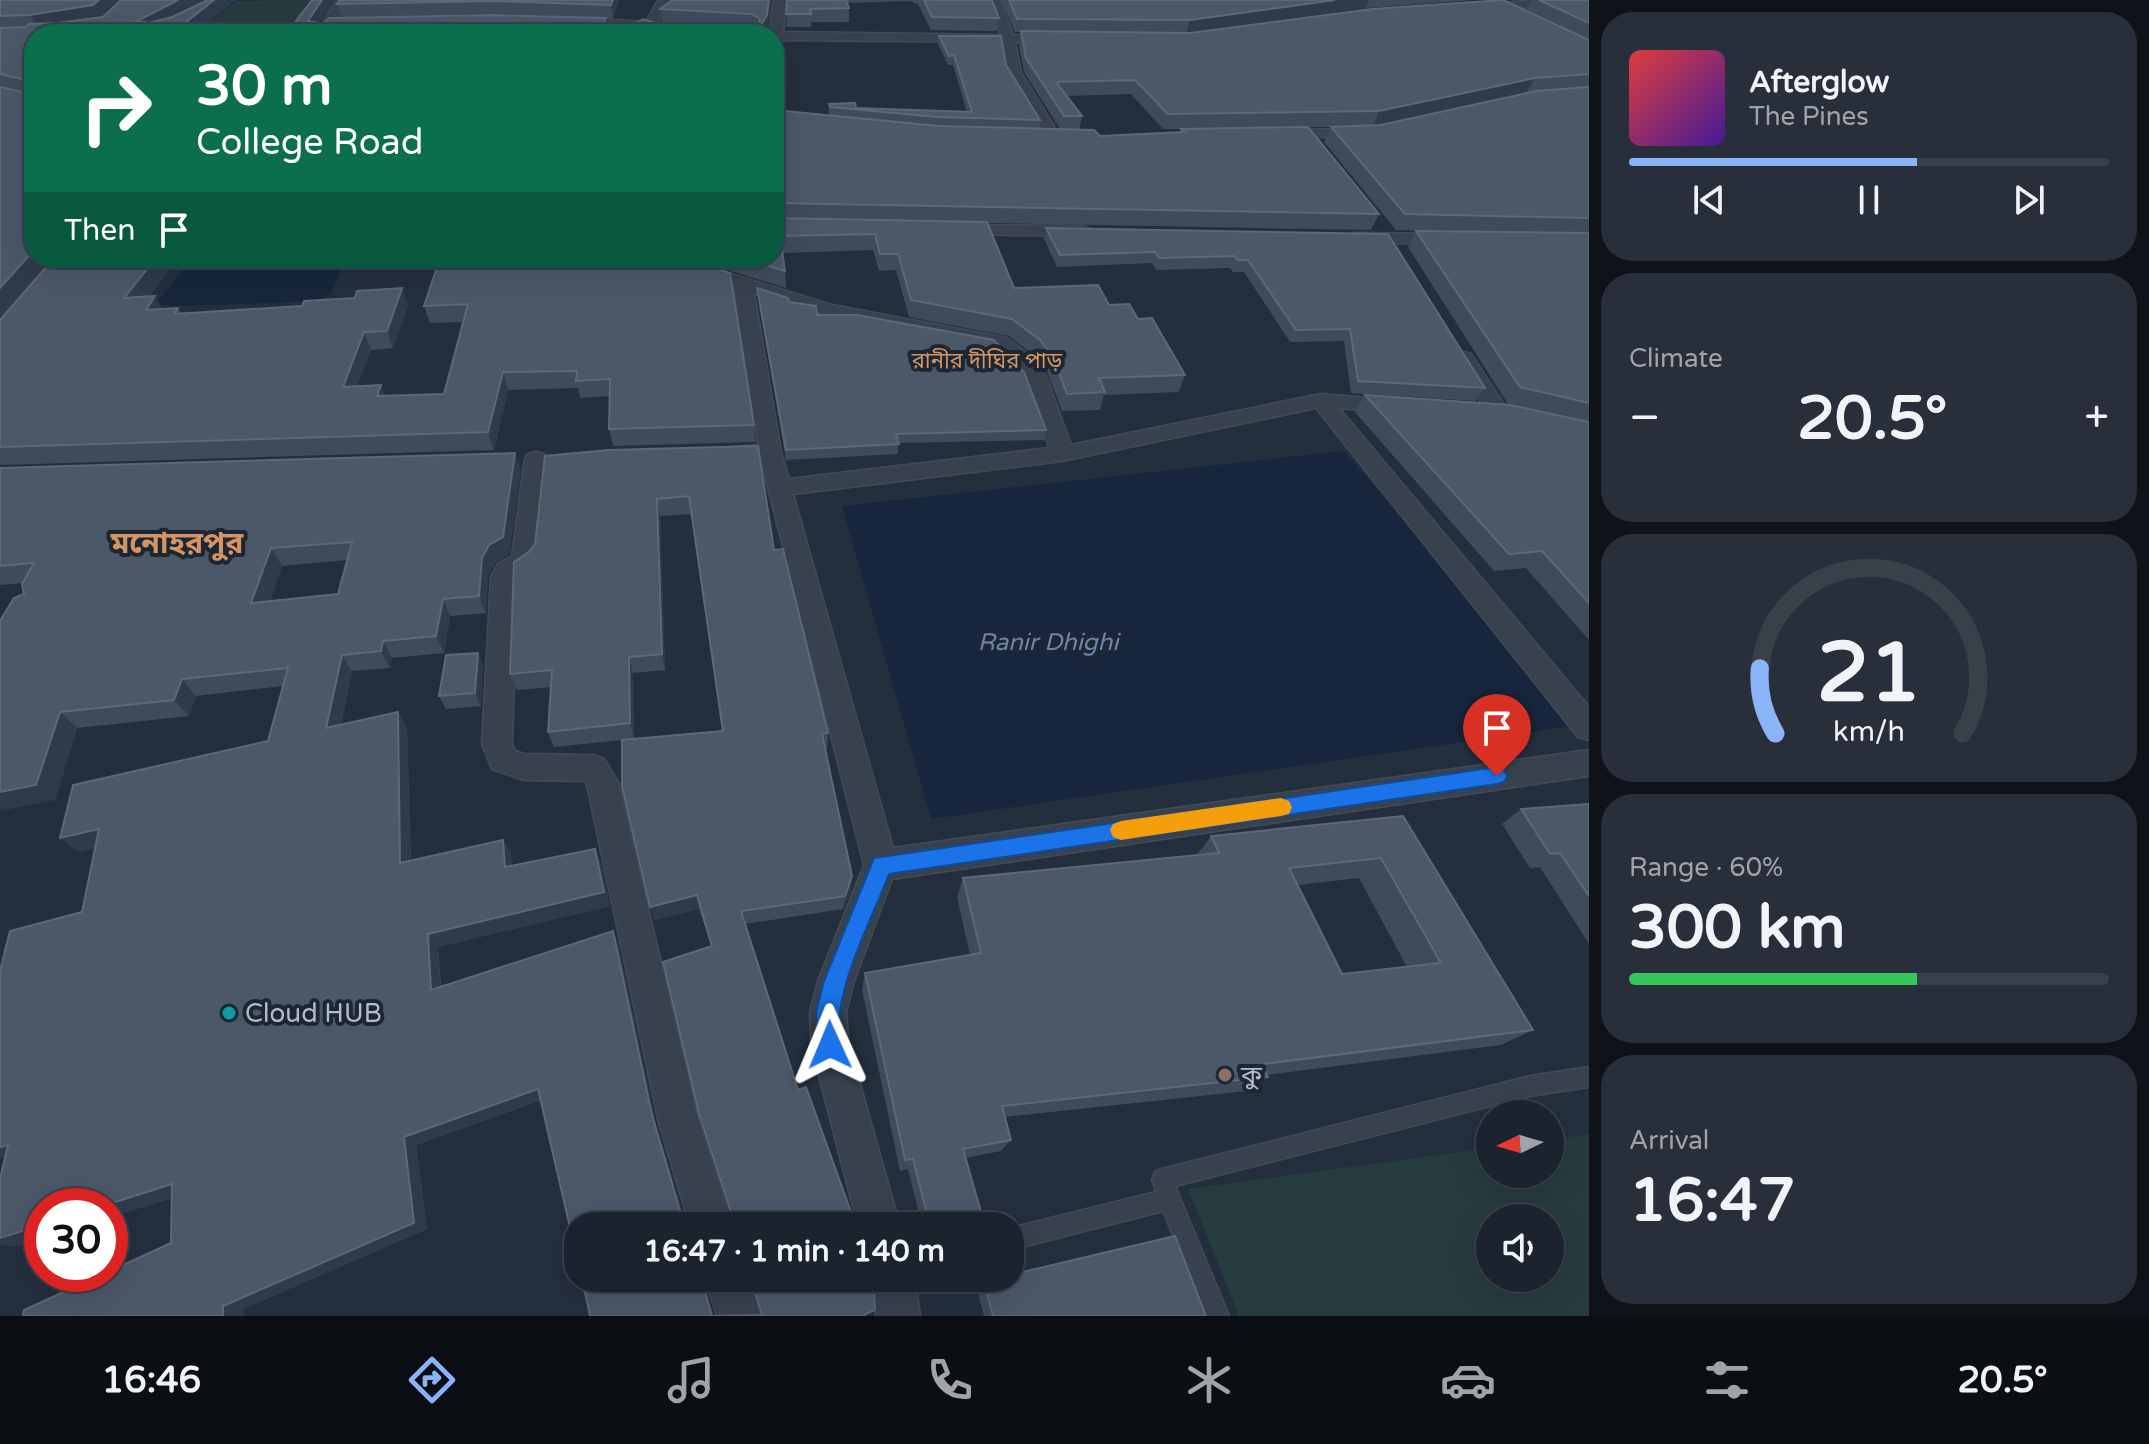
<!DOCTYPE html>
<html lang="en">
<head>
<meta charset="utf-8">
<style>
	body { margin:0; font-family:"Varela Round","Noto Sans Bengali",sans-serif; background:#282f3a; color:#f1f3f6; height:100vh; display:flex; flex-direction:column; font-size:30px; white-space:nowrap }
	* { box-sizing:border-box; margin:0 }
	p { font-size:26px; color:#a0a4aa }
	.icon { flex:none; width:44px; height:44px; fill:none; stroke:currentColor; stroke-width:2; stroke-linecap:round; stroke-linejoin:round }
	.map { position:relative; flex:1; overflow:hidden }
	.sheet { display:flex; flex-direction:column; gap:12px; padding:12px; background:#0f1319; width:560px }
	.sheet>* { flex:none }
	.top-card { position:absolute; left:24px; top:24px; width:760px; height:244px; border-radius:32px; box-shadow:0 8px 32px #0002,0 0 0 2px #39404a; background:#0b6e4f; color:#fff; overflow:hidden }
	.needle { width:52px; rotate:265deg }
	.fabs { position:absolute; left:1476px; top:1100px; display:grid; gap:16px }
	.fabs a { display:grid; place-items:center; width:88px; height:88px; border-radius:50%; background:#1b232e; box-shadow:0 8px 32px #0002,0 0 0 2px #39404a; font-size:40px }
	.speed { position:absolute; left:24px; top:1188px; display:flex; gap:16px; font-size:40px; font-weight:700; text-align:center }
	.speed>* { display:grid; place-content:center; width:104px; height:104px; border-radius:50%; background:#1b232e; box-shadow:0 8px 32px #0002,0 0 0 2px #39404a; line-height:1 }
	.speed .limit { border:12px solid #d22; background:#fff; color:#111 }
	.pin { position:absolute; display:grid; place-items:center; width:68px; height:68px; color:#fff; margin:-82px -34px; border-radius:50% 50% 50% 0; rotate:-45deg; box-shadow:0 0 8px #0007 }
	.pin .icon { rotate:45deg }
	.me { position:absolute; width:88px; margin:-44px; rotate:359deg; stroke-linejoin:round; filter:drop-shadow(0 0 6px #0008) }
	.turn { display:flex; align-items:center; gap:28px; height:168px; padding:0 40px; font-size:36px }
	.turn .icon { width:104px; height:104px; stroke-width:2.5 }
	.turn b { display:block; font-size:56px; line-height:68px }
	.then { display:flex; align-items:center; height:76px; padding:0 40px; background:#0003; gap:16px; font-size:30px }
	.big { font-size:60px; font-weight:700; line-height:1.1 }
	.sheet .tile { flex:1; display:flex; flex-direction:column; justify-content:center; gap:12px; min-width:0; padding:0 28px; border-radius:32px; background:#282f3a }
	.sheet .dial { align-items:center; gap:0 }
	.dial svg { height:208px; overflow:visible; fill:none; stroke:#39404a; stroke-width:7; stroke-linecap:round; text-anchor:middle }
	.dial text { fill:#f1f3f6; stroke:none }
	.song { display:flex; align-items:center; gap:24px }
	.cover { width:96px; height:96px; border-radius:12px; background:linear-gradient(135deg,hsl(0 70% 55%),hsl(260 70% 35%)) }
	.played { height:8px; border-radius:4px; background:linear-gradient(90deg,#8ab4f8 60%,#39404a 60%) }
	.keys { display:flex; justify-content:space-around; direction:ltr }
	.heat { display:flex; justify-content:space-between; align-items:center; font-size:44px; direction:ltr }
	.charge { height:12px; border-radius:6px; background:linear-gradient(90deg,#34c759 60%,#39404a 0) }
	.trip { position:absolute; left:564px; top:1212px; width:460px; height:80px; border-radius:32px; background:#1b232e; box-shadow:0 8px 32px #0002,0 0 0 2px #39404a; font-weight:700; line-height:80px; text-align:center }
	.menu { display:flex; height:128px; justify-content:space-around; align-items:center; background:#0b0e12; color:#a0a4aa }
	.menu .icon { width:56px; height:56px }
	.menu .current { color:#8ab4f8 }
	.menu b { font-size:36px; color:#f1f3f6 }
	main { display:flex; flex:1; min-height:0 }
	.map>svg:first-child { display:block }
	.green { fill:#263c3f; fill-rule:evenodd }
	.water { fill:#17263c }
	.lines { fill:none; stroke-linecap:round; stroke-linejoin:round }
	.lane-casing { stroke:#414a57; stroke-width:3 }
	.street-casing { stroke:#414a57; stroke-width:3 }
	.lane { fill:#38414e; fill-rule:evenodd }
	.street { fill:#38414e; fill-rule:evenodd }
	.wall { fill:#3f4b5c; fill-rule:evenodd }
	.shaded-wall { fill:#2f3b4b }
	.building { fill:#4b5868; stroke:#5c6777; stroke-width:2; fill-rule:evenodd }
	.route { fill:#1a73e8; stroke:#114b97; stroke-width:2 }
	.slow { fill:#f59e0b }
	.culture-dot { fill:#0f9aa8; stroke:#1d2633; stroke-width:3 }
	.education-dot { fill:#8d6e63; stroke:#1d2633; stroke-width:3 }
	.labels { text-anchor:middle; stroke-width:8; stroke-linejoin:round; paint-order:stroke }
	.far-quarter-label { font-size:22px; fill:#d59563; stroke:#1d2633 }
	.water-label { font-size:24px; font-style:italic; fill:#6d86a8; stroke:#1d2633 }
	.near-poi-label { font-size:26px; fill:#b4bcc9; stroke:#1d2633; text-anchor:start }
	.district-label { font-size:30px; font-weight:bold; fill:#d59563; stroke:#1d2633 }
</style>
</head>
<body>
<main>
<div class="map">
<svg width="1589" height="1316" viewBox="0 0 1589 1316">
	<rect width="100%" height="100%" fill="#242f3e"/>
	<path class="green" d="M322,0l-26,34h-100l40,-33z
		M1589,1134v182h-350l-51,-127 302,-41v26h60v-34zM1490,1218h60v60h-60z"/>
	<path class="water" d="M192,258h153l-12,32 -13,11 -147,5 -17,-2z
		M1344,451l236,274 -649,94 -89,-313z"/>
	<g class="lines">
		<defs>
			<path id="lane" d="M1589,1067v20l-59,9 -355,90 54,130h-22l-44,-105 -153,39v-22l146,-36 -4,-13 3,-7 7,-3 368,-93z"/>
			<path id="street" d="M337,0h12l-21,34h-12z
				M658,0h12l-13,24 13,3v6l-101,-8 -6,-4 6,-4 77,5z
				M774,0h12l-3,32 218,3 -13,-35h12l13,35h44l6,4 -6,4 -42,-1 6,31 41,66 -7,4 -7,-4 -41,-66 -5,-31 -221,-2 -7,5v-11h-5z
				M1539,0h50v3l-112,8 -6,-3 6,-3z
				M1364,129l5,1v6l-91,2 -7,-4 7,-4z
				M954,225l130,1 9,5 -9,5 -136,-2 -3,-4z
				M1354,233l94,1 9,5 -9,5 -100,-2 -3,-4z
				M651,258h28l153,47 175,33 27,21 12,17 25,69 250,-51 86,7 3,5 -11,7 -60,-5 250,299v33l-11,-3 -262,-329 -254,53 -269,33 100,354 696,-98v26l-697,103 -38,102 -8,31 3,33 51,181h-42l-47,-181 -1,-33 8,-31 46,-116 -103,-405 -49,-1 -3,-5 3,-5 46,-4 -24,-158 -80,-25zM754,293l75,23 165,31c36,25 43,61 55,101l-260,31 -8,-27z
				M1464,352l7,2 38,58 -3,5h-16l-3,-5 -33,-54z
				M536,452l8,2 3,5 -10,102 -4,6 -16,10 -5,167 3,7 9,3 69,1 11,4 14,23 81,341 33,103h-42l-31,-103 -72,-338 -3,-4 -60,-1 -32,-11 -10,-25 9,-167 7,-13 14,-8 13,-97 3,-5z
				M705,1278h44l12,38h-44z
				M871,1278h44l5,38h-44z"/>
		</defs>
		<use href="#lane" class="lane-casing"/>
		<use href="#street" class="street-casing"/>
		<use href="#lane" class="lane"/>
		<use href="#street" class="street"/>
	</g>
	<path class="wall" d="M0,0h235l-41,34h-160v224h18l-52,61z
		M340,0h279l-6,18 -117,-4 -154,3 -5,-13z
		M772,0l-5,28 -108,-4 27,-1 -24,-1 -2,-13z
		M787,0h205l7,18 -2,13 -66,-1 -13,-26 -9,-3 -62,2 2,5v14h-38v5h-25z
		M1001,0h473l-108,8 -180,25 403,7v600l-63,-72 -32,3 -139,-159 10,-17 143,9 -100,-157 8,-16h26l-46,-1 -72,-88 7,-15h-23l71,87 -8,16 -384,-7 27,65 95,17 29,14 47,56 -6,17 -75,3 -4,15 -38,1 -14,-37 -12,-17 -27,-21 -100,-19 -13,-47 -17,1 -6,-21 -91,3 3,18 1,17 -97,-30h85v-148l55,5v-11l27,4 111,4 -14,-47h-5l-10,-21 1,-8 67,29 34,55 -1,9h21l-36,-57 -5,-27 2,-13h-6zM1536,91l-159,34 150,-33zM1131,94l32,35h18l-1,3 -80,4 -21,-6 3,-14 -15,-20z
		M1532,0h57v40l-63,-30z
		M1046,228l342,6 97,154 -9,13 -125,-8 -7,-52 -54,1 -46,-70h-11l-3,-4 -74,2 -4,-7 -95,4 -13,-28z
		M440,258l314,167 1,17 -142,4 -4,-17 1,-33 -30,2 -2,-10 -70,2 -14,60 -494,15v-145l149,-23 13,12 16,-1 3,5 227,-8 -15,43 -22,2 -14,36 28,10 59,-2 19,-72 -33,1 -6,-17z
		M757,288l60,27 229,115 -2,10 -146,3v11l-112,6 -28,-163z
		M758,446l16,104 54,183 -1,16h-2l26,141 -8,19 -98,15 53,166 58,136h-278l-37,-126 -125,45 11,84 -184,80 -72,-66 1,-45 -62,19v-11h-68v33l-28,8 -9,-89 -5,-1v-186l82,-59 13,-64 -16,4 -19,-14 208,-97 15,-55 -87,10 -7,20 -112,12 -22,72 -32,-217 -23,2v-117l521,2 -12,84 -14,9 -7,13 -2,37 -36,3 -6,37 -52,5 -2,10 -38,3 -11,54 57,-13 9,16 4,133 92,-21 8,14 1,12 89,-3 9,43 -172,41 3,40 172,-56 5,13 38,180 29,97 45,2 3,-4 -22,-273 -12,-37 -45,11 -32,-180 -68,7 -6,-15 3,-45 -34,3 -7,-16 4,-112zM691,514l31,217 -88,8 -1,-66 32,-3 -5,-154zM347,560l-9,34 -68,7 12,-35z
		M478,653l5,13 -2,40 -35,3 -7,-13z
		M1589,804v140l-49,-77 -10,1 -28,-44 19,-15z
		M1403,816l130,214 -32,15 -234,30 1,2 -21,14 -242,26 6,23 -10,11 -36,7 7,63 -11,5h-39l-14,-57 -8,2 -38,-181 3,-17 105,-18 -13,-58 6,-19 234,-23 14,-19zM1359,878l48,89 -65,7 -45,-89z
		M984,1282l222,34h-222l-8,-30z"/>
	<path class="shaded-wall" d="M99,0h22l-21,18 -62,10 -8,-13z
		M178,0h31l-64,34 -8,-13z
		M214,0h21l-41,34h-23z
		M322,0h13l-22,34 -5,-13z
		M613,0h6l-6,18 -2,-13z
		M769,0h3l-5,28 -3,6h-8z
		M1335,0h34l-3,8 -180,25 4,-13z
		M606,18l1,16h-6z
		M1535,78l-8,14 -154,34 6,-15z
		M34,250v8h18l-52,61v-31z
		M156,258h23l-44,57 -11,-17z
		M402,288l6,17 -15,43 -6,-17z
		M155,296l10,17 -19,-3z
		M364,332l7,18 -21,54 -7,-17z
		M503,372l5,18 -14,60 -6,-18z
		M381,385l7,17 -11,-6z
		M515,453l6,17 -12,84 -14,9 -7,13 -2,37 -7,-17 3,-38z
		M657,499l3,17 5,154 -3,-16z
		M271,548l11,18 -19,54 -12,-17z
		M443,599l7,17 -6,37 -8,-17z
		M383,641l9,17 -2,10 -9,-17z
		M478,653l5,13 -2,40 -6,-13z
		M342,655l10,16 -15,73 -11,-16z
		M629,657l4,16 1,66 -4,-16z
		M182,679l14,17 -7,20 -15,-16z
		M60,712l17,16 -22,72 -55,11v-19z
		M398,712l9,16 4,149 -11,-14z
		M99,829l18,14 -38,9 -19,-14z
		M503,840l8,14 2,27 -8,-14z
		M595,849l6,14 9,43 -172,41 3,55 -10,-12 -3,-56z
		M852,876l-1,14 -8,19 2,-13z
		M697,895l2,14 -45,11 -4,-13z
		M613,931l5,13 38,180 31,102 -4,-5 -31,-106z
		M538,1089l8,9 -130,47 11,84 -184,80 1,7h-21v-10l181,-169z
		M8,1145l1,15 -9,-3v-10z
		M172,1184l21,7 -83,26v-11h-7z
		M981,1212l-9,9 -11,5h-10z
		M42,1225v14l-28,8 -14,-2v-7z
		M701,1278h2l11,38h-2z"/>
	<path class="building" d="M0,0h99l-6,5 -63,10 -30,1z
		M121,0h57l-41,21 12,2 23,-6 36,-17h6l-43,34h-137v216l-34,38v-201l27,6 -1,-13 -26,-6v-46l26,-1 3,-3 28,-1 46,-6z
		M312,0h10l-14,21 15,3 6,-6 164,-3 113,3 -5,16h-349l35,-1z
		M340,0h273l-2,5 -118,-4 -156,3z
		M673,0h96l-2,15 -11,19h-136l23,-15 16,5 101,-1 -1,-5 -7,-4 -92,-5z
		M787,0h59l3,8 -39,1 1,5h-25z
		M924,0h68l7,18 -67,-1z
		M1009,0h326l-145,20 -173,-1z
		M1503,0l86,40v34l-54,4 -156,33 -211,3 -33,-34 -79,2 26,34h-18l-38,-58 -5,-27 169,2 182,-24z
		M1539,0h50v23z
		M939,36h62l5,29 34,55 -102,-3 -108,-10 -1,-3 26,-1 1,5 116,4 -18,-57 -5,1z
		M1589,87v131l-184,-4 -74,-87 50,-2 155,-34z
		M774,110l165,16 155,4 6,6 84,-4 -3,-3 127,-2 71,87 -605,-11z
		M774,218l213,4 27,66 84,-3 11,20 20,-1 9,15 14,-1 33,57 -86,3 6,14 -38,2 -14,-37 -13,-17 -28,-21 -101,-19 -13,-46h-18l-5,-20 -95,2 5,35 -43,-13h32z
		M1046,228l342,6 97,154 -127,-7 -8,-52 -54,1 -48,-70h-10l-4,-4 -75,2 -4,-6 -95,3z
		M1416,231l173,2v170l-69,-16z
		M54,258h102l-32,40 31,-2 -9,14 32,-2 -4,6 128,-8 2,-5 51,-3 2,-7 45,-3 -15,43 -23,1 -21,55 38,-2 -4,11 67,-2 24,-90 -44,2 16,-48h242l48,15 24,152 -145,4 1,-50 -34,2 1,-10 -74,1 -15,60 -488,15v-127z
		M757,288l31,10 1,4 27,4 1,9h40l137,25 30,32 22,58 -150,4 3,10 -113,6z
		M1365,395l145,10 79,17v181l-47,-52 -33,3z
		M758,446l16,104 9,-1 45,184 -6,1 30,142 -7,20 -104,15 57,179 8,-3 50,139h-278v36l-40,-173 -134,48 10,86 -191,83v10h-200l1,-6 79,-36h7v-3l61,-28 1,-59 -69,22h-61v19l-42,13v-59l8,-34 -8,2v-176l10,-40 72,-19 17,-83 -39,9 13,-53 195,-44 20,-73 -106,11 -8,21 -114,12 -24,73 -36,7v-171l14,-23 10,-4 -2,-10 12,-21 -34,3v-98l515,-15 -12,84 -14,8 -7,13 -3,38 -36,3 -7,37 -53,5 -2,10 -39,4 -16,73 72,-16 2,151 103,-23 2,27 90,-18 9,43 -176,42 3,56 182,-59 39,184 31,106 47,2 3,-4 -34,-105 -36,-152 49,-16 -15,-51 -47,12 -28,-120v-47l101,-9 -34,-235 -32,3 5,155 -33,3 1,66 -82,9 4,-62 -42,4 4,-112 15,-10 6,-8 10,-88 64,-6zM352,542l-14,52 -87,9 20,-55z
		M478,653l-3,40 -36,3 7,-41z
		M1589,804v92l-29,-43 -10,1 -29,-45z
		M1403,816l130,214 -270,34 5,13 -266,29 9,34 -48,9 18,63 -30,14h-21l-17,-67 -8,1 -40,-187 116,-20 -18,-75 256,-25 -8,-17zM1381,858l60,105 -99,11 -53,-106z
		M1175,1236l31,80h-213l-9,-34 15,-4h11v-3z
		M582,1278h119l11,38 50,-1 -11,-37h122l2,32 -13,6h-272z"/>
	<path class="route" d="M1497,767l7,3 3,6 -3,6 -7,2 -608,90c-15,39 -44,96 -49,137 -2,15 5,28 -2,43l-8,4 -9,-4 -3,-9 -2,-33 8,-31 50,-123z"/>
	<path class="slow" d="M1281,798l8,3 3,6 -3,7 -8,2 -160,24 -8,-3 -3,-7 3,-6 8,-3z"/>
	<circle class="culture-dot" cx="229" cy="1013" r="8"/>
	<circle class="education-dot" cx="1225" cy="1075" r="8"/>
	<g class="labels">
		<g class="far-quarter-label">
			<text x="987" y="368">রানীর দীঘির পাড়</text>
		</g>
		<g class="water-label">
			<text x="1048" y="650">Ranir Dhighi</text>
		</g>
		<g class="near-poi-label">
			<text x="245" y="1022">Cloud HUB</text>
			<text x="1241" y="1084">কু</text>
		</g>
		<g class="district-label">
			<text x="177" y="553">মনোহরপুর</text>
		</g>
	</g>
</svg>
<div class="fabs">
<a><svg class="needle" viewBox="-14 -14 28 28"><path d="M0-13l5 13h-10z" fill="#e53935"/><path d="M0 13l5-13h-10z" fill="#a0a4aa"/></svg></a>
<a><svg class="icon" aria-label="sound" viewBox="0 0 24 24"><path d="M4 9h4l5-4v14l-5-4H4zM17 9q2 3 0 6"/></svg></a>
</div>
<div class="speed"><div class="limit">30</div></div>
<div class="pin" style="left:1497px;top:776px;background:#d93025"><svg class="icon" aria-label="arrive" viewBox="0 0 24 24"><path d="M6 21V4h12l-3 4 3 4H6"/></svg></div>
<svg class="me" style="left:830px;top:1045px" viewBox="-20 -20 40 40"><path d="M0-17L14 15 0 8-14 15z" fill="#1a73e8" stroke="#fff" stroke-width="4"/></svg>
<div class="trip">16:47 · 1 min · 140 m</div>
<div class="top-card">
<div class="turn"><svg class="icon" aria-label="right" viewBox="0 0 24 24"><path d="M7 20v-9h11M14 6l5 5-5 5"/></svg><div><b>30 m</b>College Road</div></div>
<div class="then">Then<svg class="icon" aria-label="arrive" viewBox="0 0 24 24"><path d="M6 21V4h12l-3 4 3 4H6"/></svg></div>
</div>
</div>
<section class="sheet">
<div class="tile">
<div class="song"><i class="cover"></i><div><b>Afterglow</b><p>The Pines</p></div></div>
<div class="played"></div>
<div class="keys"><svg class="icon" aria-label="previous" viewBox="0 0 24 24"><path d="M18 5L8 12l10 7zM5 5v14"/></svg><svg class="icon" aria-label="pause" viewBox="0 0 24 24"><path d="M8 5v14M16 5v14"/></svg><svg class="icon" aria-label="next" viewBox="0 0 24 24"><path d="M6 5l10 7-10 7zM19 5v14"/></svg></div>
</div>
<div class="tile"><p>Climate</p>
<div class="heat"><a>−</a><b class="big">20.5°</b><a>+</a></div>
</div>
<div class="tile dial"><svg viewBox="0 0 100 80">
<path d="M14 69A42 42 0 1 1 86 69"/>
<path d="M14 69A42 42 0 0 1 8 44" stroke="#8ab4f8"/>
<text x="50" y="56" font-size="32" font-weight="700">21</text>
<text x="50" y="72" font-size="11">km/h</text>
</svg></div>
<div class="tile"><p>Range · 60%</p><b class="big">300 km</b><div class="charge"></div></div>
<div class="tile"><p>Arrival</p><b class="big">16:47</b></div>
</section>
</main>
<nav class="menu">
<b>16:46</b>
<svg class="icon current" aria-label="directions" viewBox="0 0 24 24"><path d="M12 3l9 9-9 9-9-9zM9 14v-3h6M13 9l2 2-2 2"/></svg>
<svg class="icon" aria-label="music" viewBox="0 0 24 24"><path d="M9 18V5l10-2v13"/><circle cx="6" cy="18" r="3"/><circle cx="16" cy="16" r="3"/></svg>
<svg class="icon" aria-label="phone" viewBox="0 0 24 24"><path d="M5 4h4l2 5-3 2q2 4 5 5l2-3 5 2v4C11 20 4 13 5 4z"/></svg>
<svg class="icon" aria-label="climate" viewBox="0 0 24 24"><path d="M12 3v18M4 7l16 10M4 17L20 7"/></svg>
<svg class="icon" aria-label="car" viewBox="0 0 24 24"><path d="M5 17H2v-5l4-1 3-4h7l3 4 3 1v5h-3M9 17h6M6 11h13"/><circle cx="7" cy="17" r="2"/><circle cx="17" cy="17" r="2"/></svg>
<svg class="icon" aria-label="filters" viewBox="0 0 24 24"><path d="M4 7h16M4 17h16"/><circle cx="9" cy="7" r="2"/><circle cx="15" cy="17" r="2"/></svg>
<b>20.5°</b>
</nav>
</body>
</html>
